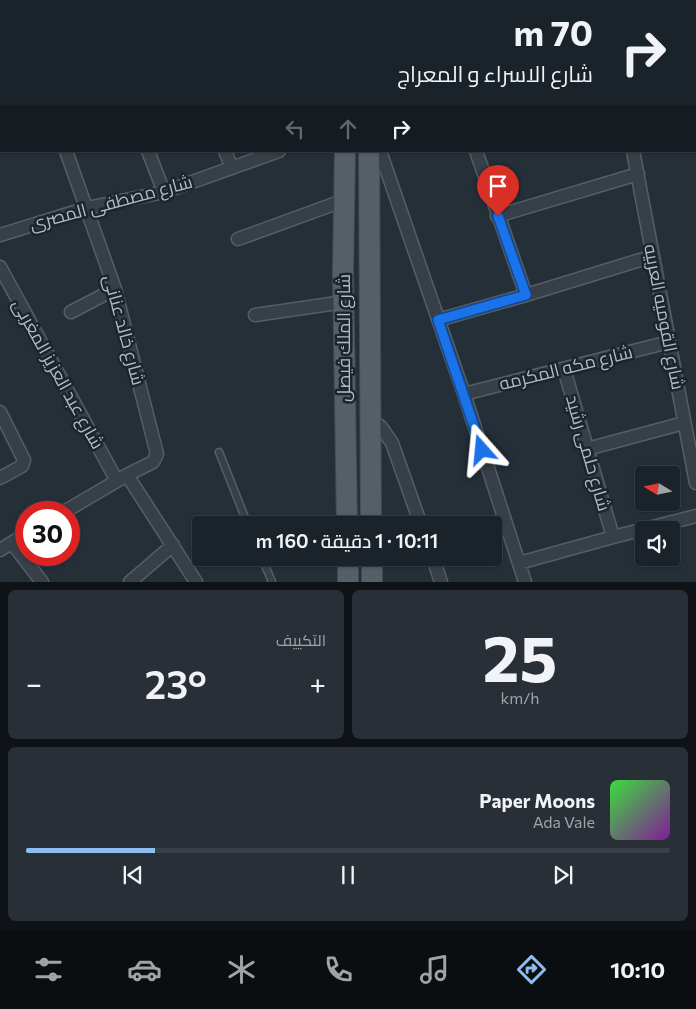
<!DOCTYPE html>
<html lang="ar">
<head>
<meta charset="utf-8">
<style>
	body { margin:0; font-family:Commissioner,Cairo,sans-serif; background:#282f36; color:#f1f3f6; direction:rtl; height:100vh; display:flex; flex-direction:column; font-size:19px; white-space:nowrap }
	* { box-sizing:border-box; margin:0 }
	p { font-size:16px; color:#a0a4a8 }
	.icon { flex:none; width:28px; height:28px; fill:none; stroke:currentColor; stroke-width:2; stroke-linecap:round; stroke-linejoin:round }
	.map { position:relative; height:582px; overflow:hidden; direction:ltr }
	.side { display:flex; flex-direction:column; gap:8px; padding:8px; background:#0f1317; flex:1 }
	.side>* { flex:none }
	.top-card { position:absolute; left:0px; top:0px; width:696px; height:152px; box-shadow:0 1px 4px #0004,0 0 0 1px #394047; direction:rtl; background:#1b232a; color:#f1f3f6; overflow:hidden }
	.needle { width:32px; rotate:280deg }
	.tools { position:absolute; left:635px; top:466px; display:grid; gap:10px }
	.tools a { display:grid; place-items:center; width:45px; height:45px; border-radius:5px; background:#1b232a; box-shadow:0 1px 4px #0004,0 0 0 1px #394047; font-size:25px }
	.speed { position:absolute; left:15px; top:501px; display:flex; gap:10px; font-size:25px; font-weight:700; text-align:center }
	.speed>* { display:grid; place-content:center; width:65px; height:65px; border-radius:50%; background:#1b232a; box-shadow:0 1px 4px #0004,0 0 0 1px #394047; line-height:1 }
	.speed .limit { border:8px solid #d22; background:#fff; color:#111 }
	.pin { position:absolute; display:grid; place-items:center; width:42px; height:42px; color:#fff; margin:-51px -21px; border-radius:50% 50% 50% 0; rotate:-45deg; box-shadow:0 0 5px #0007 }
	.pin .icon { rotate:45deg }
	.me { position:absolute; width:55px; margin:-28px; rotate:342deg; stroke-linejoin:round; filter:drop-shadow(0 0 4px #0008) }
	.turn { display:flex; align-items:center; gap:18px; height:105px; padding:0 20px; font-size:22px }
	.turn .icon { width:65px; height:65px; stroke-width:2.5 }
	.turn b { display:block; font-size:35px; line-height:42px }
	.lanes { display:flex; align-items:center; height:48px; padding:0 20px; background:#0003; justify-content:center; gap:25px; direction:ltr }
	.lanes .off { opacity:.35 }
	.big { font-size:38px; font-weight:600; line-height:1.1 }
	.side .tile { flex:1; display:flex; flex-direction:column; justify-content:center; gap:8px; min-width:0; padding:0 18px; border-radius:8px; background:#282f36 }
	.side .dial { align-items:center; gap:0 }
	.dial b { font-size:65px; line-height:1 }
	.song { display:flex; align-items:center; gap:15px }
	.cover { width:60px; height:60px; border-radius:8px; background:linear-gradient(135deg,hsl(120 70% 55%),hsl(290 70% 35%)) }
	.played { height:5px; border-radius:2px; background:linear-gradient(90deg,#8dbeee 20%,#394047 20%) }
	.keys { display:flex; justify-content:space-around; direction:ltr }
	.heat { display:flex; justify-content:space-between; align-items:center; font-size:28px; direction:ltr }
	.side .tiles { flex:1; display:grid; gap:8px; grid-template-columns:1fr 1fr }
	.tile:last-child { grid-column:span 2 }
	.trip { position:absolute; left:192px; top:516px; width:310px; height:50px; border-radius:5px; background:#1b232a; box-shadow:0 1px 4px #0004,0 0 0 1px #394047; font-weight:600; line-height:50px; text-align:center; direction:rtl }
	.dock { display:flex; height:80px; justify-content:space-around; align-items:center; background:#0b0e11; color:#a0a4a8 }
	.dock .icon { width:35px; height:35px }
	.dock .on { color:#8dbeee }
	.dock b { font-size:22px; color:#f1f3f6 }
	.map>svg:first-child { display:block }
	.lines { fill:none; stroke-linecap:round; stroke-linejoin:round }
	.service-casing { stroke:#555e66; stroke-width:9 }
	.minor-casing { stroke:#555e66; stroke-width:15 }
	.primary-casing { stroke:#434c54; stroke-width:22 }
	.service { stroke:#374048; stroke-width:6 }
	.minor { stroke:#374048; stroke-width:12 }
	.primary { stroke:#555f68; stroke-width:20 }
	.route-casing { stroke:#114b97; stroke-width:12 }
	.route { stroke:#1a73e8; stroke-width:9 }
	.labels { text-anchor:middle; stroke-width:5; stroke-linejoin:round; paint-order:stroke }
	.street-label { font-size:18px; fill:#b2bbc4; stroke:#1c252d }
</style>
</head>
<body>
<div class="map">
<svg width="696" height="582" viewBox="0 0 696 582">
	<rect width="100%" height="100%" fill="#242f38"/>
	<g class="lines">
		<defs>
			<path id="service" d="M219,452l29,73
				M262,558l10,24"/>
			<path id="minor" d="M6,0l1,1
				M85,0l1,1
				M161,0l1,1
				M238,0v1
				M449,0v1
				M501,0v1
				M572,0v1
				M615,0v1
				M695,33l1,-1
				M695,91h1
				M695,117l1,5
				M148,151l16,41
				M225,151l7,17
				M380,151l84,243 61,188
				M476,151l50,144
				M633,151l63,332
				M497,216l141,-42
				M0,235l87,-27 77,-16 115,-41
				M238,239l107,-39
				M0,267l117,214
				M71,312l44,-23
				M255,315l89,-13
				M438,320l88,-25 127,-39
				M564,369l49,168
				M464,394l205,-52
				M0,412l24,48 -2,6 -22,12
				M371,423l6,1 4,3 11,16 29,82
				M587,449l97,-26
				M127,475l69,107
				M64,512l63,-37 26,-13 4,-8 -42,-165 -49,-138
				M12,543l30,39
				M0,550l26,-16
				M433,558l8,24
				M519,563l94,-26 83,-21
				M130,582l43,-37"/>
			<path id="primary" d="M369,0v1
				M347,1v-1
				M345,151l-2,121 4,253
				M369,151l2,374
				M348,558v24
				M372,558v24"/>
		</defs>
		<use href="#service" class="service-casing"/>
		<use href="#minor" class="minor-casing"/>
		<use href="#primary" class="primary-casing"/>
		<use href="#service" class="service"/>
		<use href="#minor" class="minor"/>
		<use href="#primary" class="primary"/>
	</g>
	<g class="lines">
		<defs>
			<path id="route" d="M482,450l-44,-130 88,-25 -28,-79"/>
		</defs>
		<use href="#route" class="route-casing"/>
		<use href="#route" class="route"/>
	</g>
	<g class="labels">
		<g class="street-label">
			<text transform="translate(111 203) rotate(-15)" y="6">شارع مصطفى المصرى</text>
			<text transform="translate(664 317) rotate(79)" y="6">شارع القوميه العربيه</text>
			<text transform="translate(124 330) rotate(75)" y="6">شارع خالد عنانى</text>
			<text transform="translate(344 338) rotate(-90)" y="6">شارع الملك فيصل</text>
			<text transform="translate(566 368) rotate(-14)" y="6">شارع مكه المكرمه</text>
			<text transform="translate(58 374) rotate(61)" y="6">شارع عبد العزيز المغربى</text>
			<text transform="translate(588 453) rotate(74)" y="6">شارع حلمى رشيد</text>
		</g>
	</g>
</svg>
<div class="tools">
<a><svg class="needle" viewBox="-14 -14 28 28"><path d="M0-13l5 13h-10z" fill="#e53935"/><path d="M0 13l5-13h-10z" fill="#a0a4a8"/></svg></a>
<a><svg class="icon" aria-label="sound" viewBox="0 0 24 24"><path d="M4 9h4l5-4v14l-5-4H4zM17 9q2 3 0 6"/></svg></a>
</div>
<div class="speed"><div class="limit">30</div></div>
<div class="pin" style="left:498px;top:216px;background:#d93025"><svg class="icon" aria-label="arrive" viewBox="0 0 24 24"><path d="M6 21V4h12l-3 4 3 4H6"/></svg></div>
<svg class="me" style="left:482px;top:450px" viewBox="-20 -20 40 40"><path d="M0-17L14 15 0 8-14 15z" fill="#1a73e8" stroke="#fff" stroke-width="4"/></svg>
<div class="trip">10:11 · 1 دقيقة · 160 m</div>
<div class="top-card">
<div class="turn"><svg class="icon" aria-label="right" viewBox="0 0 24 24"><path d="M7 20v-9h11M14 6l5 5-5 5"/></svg><div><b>70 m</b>شارع الاسراء و المعراج</div></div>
<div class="lanes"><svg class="icon off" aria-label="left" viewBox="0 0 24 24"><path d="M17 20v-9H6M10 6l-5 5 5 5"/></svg><svg class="icon off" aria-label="ahead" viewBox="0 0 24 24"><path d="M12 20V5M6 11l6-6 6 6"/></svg><svg class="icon" aria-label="right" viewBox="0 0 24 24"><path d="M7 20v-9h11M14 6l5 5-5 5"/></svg></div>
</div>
</div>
<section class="side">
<div class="tiles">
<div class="tile dial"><b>25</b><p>km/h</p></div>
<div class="tile"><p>التكييف</p>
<div class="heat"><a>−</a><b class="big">23°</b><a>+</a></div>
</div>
<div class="tile">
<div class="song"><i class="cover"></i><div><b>Paper Moons</b><p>Ada Vale</p></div></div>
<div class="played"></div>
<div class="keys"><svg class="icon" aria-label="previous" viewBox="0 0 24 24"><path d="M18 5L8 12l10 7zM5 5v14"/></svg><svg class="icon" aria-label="pause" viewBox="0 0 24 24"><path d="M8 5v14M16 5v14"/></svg><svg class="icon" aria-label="next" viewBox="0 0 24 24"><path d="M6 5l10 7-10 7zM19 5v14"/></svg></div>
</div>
</div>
</section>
<nav class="dock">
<b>10:10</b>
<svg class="icon on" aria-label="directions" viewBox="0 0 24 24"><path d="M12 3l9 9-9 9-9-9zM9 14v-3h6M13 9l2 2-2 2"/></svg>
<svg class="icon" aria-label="music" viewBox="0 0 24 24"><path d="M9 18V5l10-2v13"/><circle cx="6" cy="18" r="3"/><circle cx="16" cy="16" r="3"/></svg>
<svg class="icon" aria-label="phone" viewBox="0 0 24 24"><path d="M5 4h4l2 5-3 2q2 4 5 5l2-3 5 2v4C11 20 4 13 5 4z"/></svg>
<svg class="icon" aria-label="climate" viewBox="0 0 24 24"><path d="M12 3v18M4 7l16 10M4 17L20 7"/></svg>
<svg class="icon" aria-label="car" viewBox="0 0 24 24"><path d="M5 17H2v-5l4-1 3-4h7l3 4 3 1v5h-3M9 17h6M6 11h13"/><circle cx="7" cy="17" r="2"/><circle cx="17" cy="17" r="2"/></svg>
<svg class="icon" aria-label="filters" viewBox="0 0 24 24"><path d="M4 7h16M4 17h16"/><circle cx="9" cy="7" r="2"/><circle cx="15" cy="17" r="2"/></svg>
</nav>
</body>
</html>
